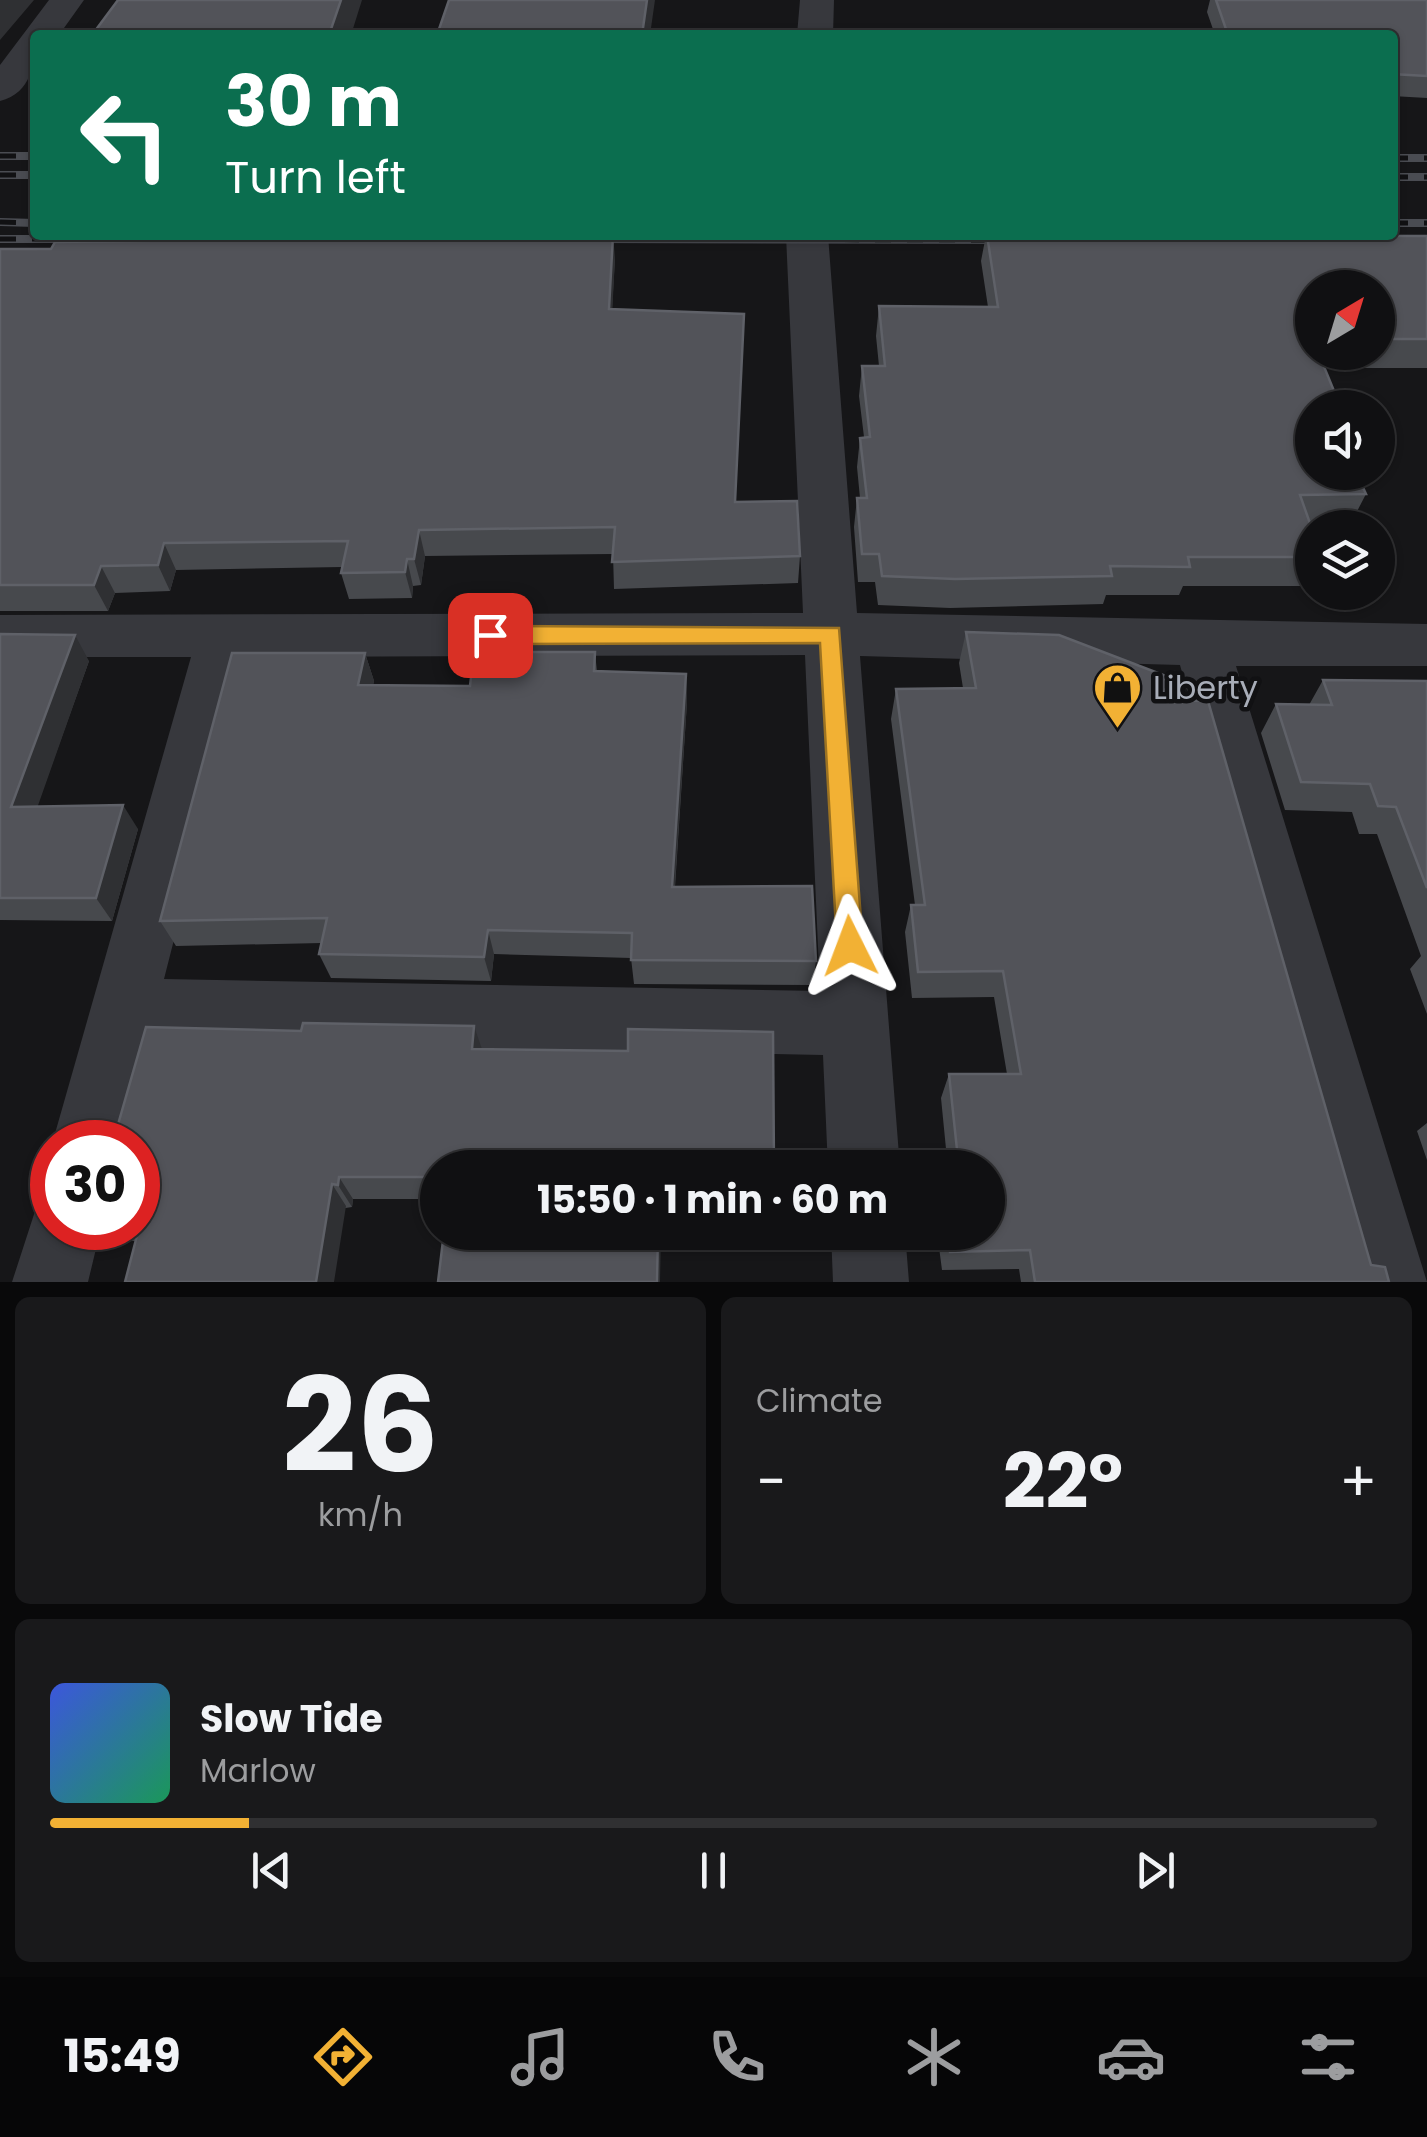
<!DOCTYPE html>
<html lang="en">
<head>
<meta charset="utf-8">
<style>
	body { margin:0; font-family:Poppins,sans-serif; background:#19191b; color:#f1f3f6; height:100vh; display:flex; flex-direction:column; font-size:38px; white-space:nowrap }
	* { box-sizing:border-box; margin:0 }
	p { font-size:32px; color:#9c9d9f }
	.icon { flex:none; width:55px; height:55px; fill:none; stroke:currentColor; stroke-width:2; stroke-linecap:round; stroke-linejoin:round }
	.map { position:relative; height:1282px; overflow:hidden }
	.drawer { display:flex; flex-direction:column; gap:15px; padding:15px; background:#09090a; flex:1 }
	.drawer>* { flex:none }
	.banner { position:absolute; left:30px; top:30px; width:1368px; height:210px; border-radius:10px; box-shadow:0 2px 8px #0004,0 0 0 2px #303032; background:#0b6e4f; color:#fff; overflow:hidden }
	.needle { width:65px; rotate:38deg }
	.buttons { position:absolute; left:1295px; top:270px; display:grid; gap:20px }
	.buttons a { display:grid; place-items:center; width:100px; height:100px; border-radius:50%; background:#101012; box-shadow:0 2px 8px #0004,0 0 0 2px #303032; font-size:50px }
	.speed { position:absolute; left:30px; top:1120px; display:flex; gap:20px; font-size:50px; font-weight:700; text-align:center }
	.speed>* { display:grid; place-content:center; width:130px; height:130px; border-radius:50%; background:#101012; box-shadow:0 2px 8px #0004,0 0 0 2px #303032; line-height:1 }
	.speed .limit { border:15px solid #d22; background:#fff; color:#111 }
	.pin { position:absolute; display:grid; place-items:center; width:85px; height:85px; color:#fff; margin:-42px; border-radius:20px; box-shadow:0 5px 15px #0006 }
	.me { position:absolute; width:110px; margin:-55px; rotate:357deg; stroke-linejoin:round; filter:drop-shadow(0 0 8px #0008) }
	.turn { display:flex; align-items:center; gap:35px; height:210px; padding:0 30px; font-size:45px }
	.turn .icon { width:130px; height:130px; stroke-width:2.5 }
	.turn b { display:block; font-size:70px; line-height:85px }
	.big { font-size:75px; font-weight:700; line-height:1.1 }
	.drawer .card { flex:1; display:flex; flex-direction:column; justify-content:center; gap:15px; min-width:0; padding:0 35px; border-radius:15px; background:#19191b }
	.drawer .dial { align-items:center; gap:0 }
	.dial b { font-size:130px; line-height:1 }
	.song { display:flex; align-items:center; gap:30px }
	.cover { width:120px; height:120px; border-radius:15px; background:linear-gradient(135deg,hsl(230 70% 55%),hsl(150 70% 35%)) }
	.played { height:10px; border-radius:5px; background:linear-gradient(90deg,#f2b134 15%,#303032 15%) }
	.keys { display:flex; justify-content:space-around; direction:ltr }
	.heat { display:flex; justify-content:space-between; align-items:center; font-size:55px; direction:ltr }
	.drawer .tiles { flex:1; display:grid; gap:15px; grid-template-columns:1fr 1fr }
	.card:last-child { grid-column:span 2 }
	.trip { position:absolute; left:420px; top:1150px; width:585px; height:100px; border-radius:50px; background:#101012; box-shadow:0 2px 8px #0004,0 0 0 2px #303032; font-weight:700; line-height:100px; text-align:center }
	.menu { display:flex; height:160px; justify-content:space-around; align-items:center; background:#060607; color:#9c9d9f }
	.menu .icon { width:70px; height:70px }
	.menu .current { color:#f2b134 }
	.menu b { font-size:45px; color:#f1f3f6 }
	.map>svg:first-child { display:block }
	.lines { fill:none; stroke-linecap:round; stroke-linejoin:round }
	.minor { fill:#37383d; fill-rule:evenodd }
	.rail-casing { stroke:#4a4c52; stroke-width:8 }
	.rail { stroke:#111113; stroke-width:5; stroke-dasharray:16; stroke-linecap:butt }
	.wall { fill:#47494d; fill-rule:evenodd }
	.shaded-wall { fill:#2f3033 }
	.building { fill:#525359; stroke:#5f6168; stroke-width:2.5 }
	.route { fill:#f2b134; stroke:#9d7322; stroke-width:2.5 }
	.labels { text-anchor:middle; stroke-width:9; stroke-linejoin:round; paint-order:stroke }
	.poi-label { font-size:32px; fill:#a8adb8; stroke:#111113; text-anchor:start }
</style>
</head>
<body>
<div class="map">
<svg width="1427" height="1282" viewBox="0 0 1427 1282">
	<rect width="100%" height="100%" fill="#161618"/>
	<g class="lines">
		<path class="minor" d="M49,0h35l-25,35h-24c0,28 -3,58 -35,66v-36z
			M800,0h34l-1,35h-36z
			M786,235h42l29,378 570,11v42h-191l191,616h-76l-171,-617 -320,-9 40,512h-72l-5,-113 -675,-13 -26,100 -70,2 139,-487h-191v-42l803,-2zM805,655l15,336 -656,-12 82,-322z
			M52,1196v32h49l-13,54h-76l26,-80z
			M831,1232h74l4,50h-76z"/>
		<defs>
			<path id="rail" d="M0,156h35
				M1392,158h35
				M0,175h35
				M1392,177h35
				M0,222l35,1
				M1392,223h35
				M0,239h327
				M587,239l425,1"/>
		</defs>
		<use href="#rail" class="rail-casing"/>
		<use href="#rail" class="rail"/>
	</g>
	<path class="wall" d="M1210,0h217v98l-35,-2v-61h-177l-8,-23z
		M986,235l441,1v132h-103l-12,40 54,86 -15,29 -41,1 2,5v50l-3,7h-126l-4,9h-73l-3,9 -153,4 -72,-3 -3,-23h-17l-4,-55 3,-29h3l-3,-31 3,-29 4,-1 -5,-41 3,-30h17l-3,-30 3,-30 109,1 -7,-46zM1312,288h66v64h-66z
		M0,249l615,9 -3,51 132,5 -9,188 65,54 -2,27 -184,6 -1,-35 -188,2 -4,29 -8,1 -1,12 -63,1 -8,-26 1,-6 -166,3 -6,21 -55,2 -7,18h-108z
		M966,632l195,68 210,565 18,17h-368l-2,-13 -77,1 -5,-38h51v-64h-52l3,-9h8l-6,-61 8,-24h58l-13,-77 -82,1 -7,-66 6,-27h4l-24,-186 5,-30 67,-1 -4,-25z
		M0,634l89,27 -52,145 101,23 -26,92 -112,-1z
		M595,652l2,20 89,2 1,28 -12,185 141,74 -3,24 -179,-1 -3,-26 -137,-4 -3,27 -160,-3 -12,-24 3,-11 -146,3 -16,-25 205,-268 9,28 -1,4 97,1z
		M1323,680l104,1v333l-17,-45 11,-13 -44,-122h-18l-7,-22 -67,-2 -24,-77 15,-29 33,1z
		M773,1032l-335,136v31h-85l-1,8 -217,34h-21l-15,-13h39v-86l344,-93 146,2z
		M1427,1123v37l-10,-29z"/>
	<path class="shaded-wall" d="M0,0h34l-34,40z
		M341,0h21l-11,35h-22z
		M647,0h8l-5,35h-8z
		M613,235l2,23 -4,78 -2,-27z
		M419,530l6,26 -4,29 -7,-26z
		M164,543l12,27 -6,21 -12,-26z
		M407,559l6,27 -1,12 -7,-26z
		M101,566l14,27 -7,18 -14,-26z
		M75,635l14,26 -60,170 -18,-24z
		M365,653l9,28 -7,32 -9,-28z
		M686,674l1,28 -14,210 -1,-25z
		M123,805l15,24 -26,92 -16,-23z
		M488,930l6,24 -3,27 -7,-24z
		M474,1026l9,26 -11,-3z
		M339,1177l14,22 -1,8 -14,-22z
		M332,1184l14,22 -12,76h-18z
		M658,1232h3l-1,50h-3z"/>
	<path class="building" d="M118,0h223l-12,35h-237z
		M449,0h198l-5,35h-205z
		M1216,0h211v76l-35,-2v-39h-164z
		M389,235h224l-4,74 135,5 -9,188 62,-1 3,55 -188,6 3,-35 -196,3 -5,29h-7l-2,13 -64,1 7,-32 -184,2 -6,22 -57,1 -7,19h-94v-336h51l4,-7 333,-4z
		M987,235l440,1v103h-49v-51h-66v64h6l23,56h-29v64h44l10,22 -66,1 12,34v28h-124l2,10 -80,-1 2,10 -157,3 -73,-3 -3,-22h-17l-5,-56h10l-7,-60 10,-1 -8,-71h23l-6,-60 119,1z
		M966,632l93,3 112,43 -11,22 48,1 163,564 14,2 4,15h-354l-5,-32 -80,2 -2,-20h40v-64h-48l-1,-9h19l-9,-85h72l-18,-103 -85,1 -7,-67h14l-29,-216 80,-1z
		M0,634l75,1 -64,172 112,-2 -27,93h-96z
		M474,652h121l-1,19 92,3 -14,213 140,-1 4,75 -185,-1 1,-27 -144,-3 -4,27 -165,-3 8,-36 -167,3 72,-268h133l-7,32 112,1z
		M1323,680l104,1v207l-31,-81 -18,-1 -8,-22 -69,-2 -25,-78 56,1z
		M303,1023l171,3 -2,23 156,2v-22l145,3 1,136h-336v9h-99l-1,8 -6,-1 -16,98h-191l16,-62h-3v-78h-25l33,-115 155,4z
		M444,1232h214l-1,50h-219z"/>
	<path class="route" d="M490,626l349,2 24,318 -4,9 -9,3 -9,-3 -4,-9 -17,-303 -330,1 -12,-9z"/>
	<defs>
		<symbol id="shop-pin" viewBox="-11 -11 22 30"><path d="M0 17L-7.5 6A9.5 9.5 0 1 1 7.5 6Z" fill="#f2b134" stroke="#111113"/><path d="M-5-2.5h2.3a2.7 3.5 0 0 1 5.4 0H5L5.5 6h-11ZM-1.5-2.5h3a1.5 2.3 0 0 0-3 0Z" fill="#111"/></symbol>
	</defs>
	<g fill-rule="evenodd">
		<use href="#shop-pin" x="1090" y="660" width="55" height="75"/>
	</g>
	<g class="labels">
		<g class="poi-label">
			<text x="1153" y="699">Liberty</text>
		</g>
	</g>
</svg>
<div class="buttons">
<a><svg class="needle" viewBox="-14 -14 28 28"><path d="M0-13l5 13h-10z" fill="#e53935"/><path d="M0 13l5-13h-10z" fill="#9c9d9f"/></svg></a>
<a><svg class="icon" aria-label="sound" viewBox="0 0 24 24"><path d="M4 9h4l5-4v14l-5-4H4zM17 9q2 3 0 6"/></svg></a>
<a><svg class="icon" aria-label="layers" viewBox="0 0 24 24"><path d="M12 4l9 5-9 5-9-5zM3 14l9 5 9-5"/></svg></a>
</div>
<div class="speed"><div class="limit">30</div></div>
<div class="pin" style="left:490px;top:635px;background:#d93025"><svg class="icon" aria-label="arrive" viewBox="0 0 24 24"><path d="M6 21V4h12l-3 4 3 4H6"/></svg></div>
<svg class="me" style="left:850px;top:946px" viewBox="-20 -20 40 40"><path d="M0-17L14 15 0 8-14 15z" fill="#f2b134" stroke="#fff" stroke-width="4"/></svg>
<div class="trip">15:50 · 1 min · 60 m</div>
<div class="banner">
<div class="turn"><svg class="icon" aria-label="left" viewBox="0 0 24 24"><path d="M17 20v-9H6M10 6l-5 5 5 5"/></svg><div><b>30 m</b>Turn left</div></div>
</div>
</div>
<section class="drawer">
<div class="tiles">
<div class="card dial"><b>26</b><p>km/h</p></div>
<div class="card"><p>Climate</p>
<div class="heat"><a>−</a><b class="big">22°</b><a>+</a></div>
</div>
<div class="card">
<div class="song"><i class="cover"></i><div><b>Slow Tide</b><p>Marlow</p></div></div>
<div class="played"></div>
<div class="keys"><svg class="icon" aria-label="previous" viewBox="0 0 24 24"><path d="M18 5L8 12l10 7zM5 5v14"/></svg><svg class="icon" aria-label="pause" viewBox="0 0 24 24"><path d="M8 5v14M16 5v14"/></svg><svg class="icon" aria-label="next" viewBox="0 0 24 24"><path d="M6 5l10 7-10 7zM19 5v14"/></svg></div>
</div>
</div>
</section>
<nav class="menu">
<b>15:49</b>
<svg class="icon current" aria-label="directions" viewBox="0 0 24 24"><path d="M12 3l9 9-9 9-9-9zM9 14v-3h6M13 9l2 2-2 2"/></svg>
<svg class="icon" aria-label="music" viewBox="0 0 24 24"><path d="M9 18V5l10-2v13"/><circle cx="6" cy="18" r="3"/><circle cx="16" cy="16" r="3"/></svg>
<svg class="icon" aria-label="phone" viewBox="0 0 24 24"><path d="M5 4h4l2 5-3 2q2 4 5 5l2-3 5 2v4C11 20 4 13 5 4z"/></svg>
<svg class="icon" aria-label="climate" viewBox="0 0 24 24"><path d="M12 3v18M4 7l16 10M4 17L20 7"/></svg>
<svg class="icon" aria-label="car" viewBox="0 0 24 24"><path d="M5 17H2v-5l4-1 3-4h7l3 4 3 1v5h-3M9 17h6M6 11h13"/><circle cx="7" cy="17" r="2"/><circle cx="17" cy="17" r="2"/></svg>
<svg class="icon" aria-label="filters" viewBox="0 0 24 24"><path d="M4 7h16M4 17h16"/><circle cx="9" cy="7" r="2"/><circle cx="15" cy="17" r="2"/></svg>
</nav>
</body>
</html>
